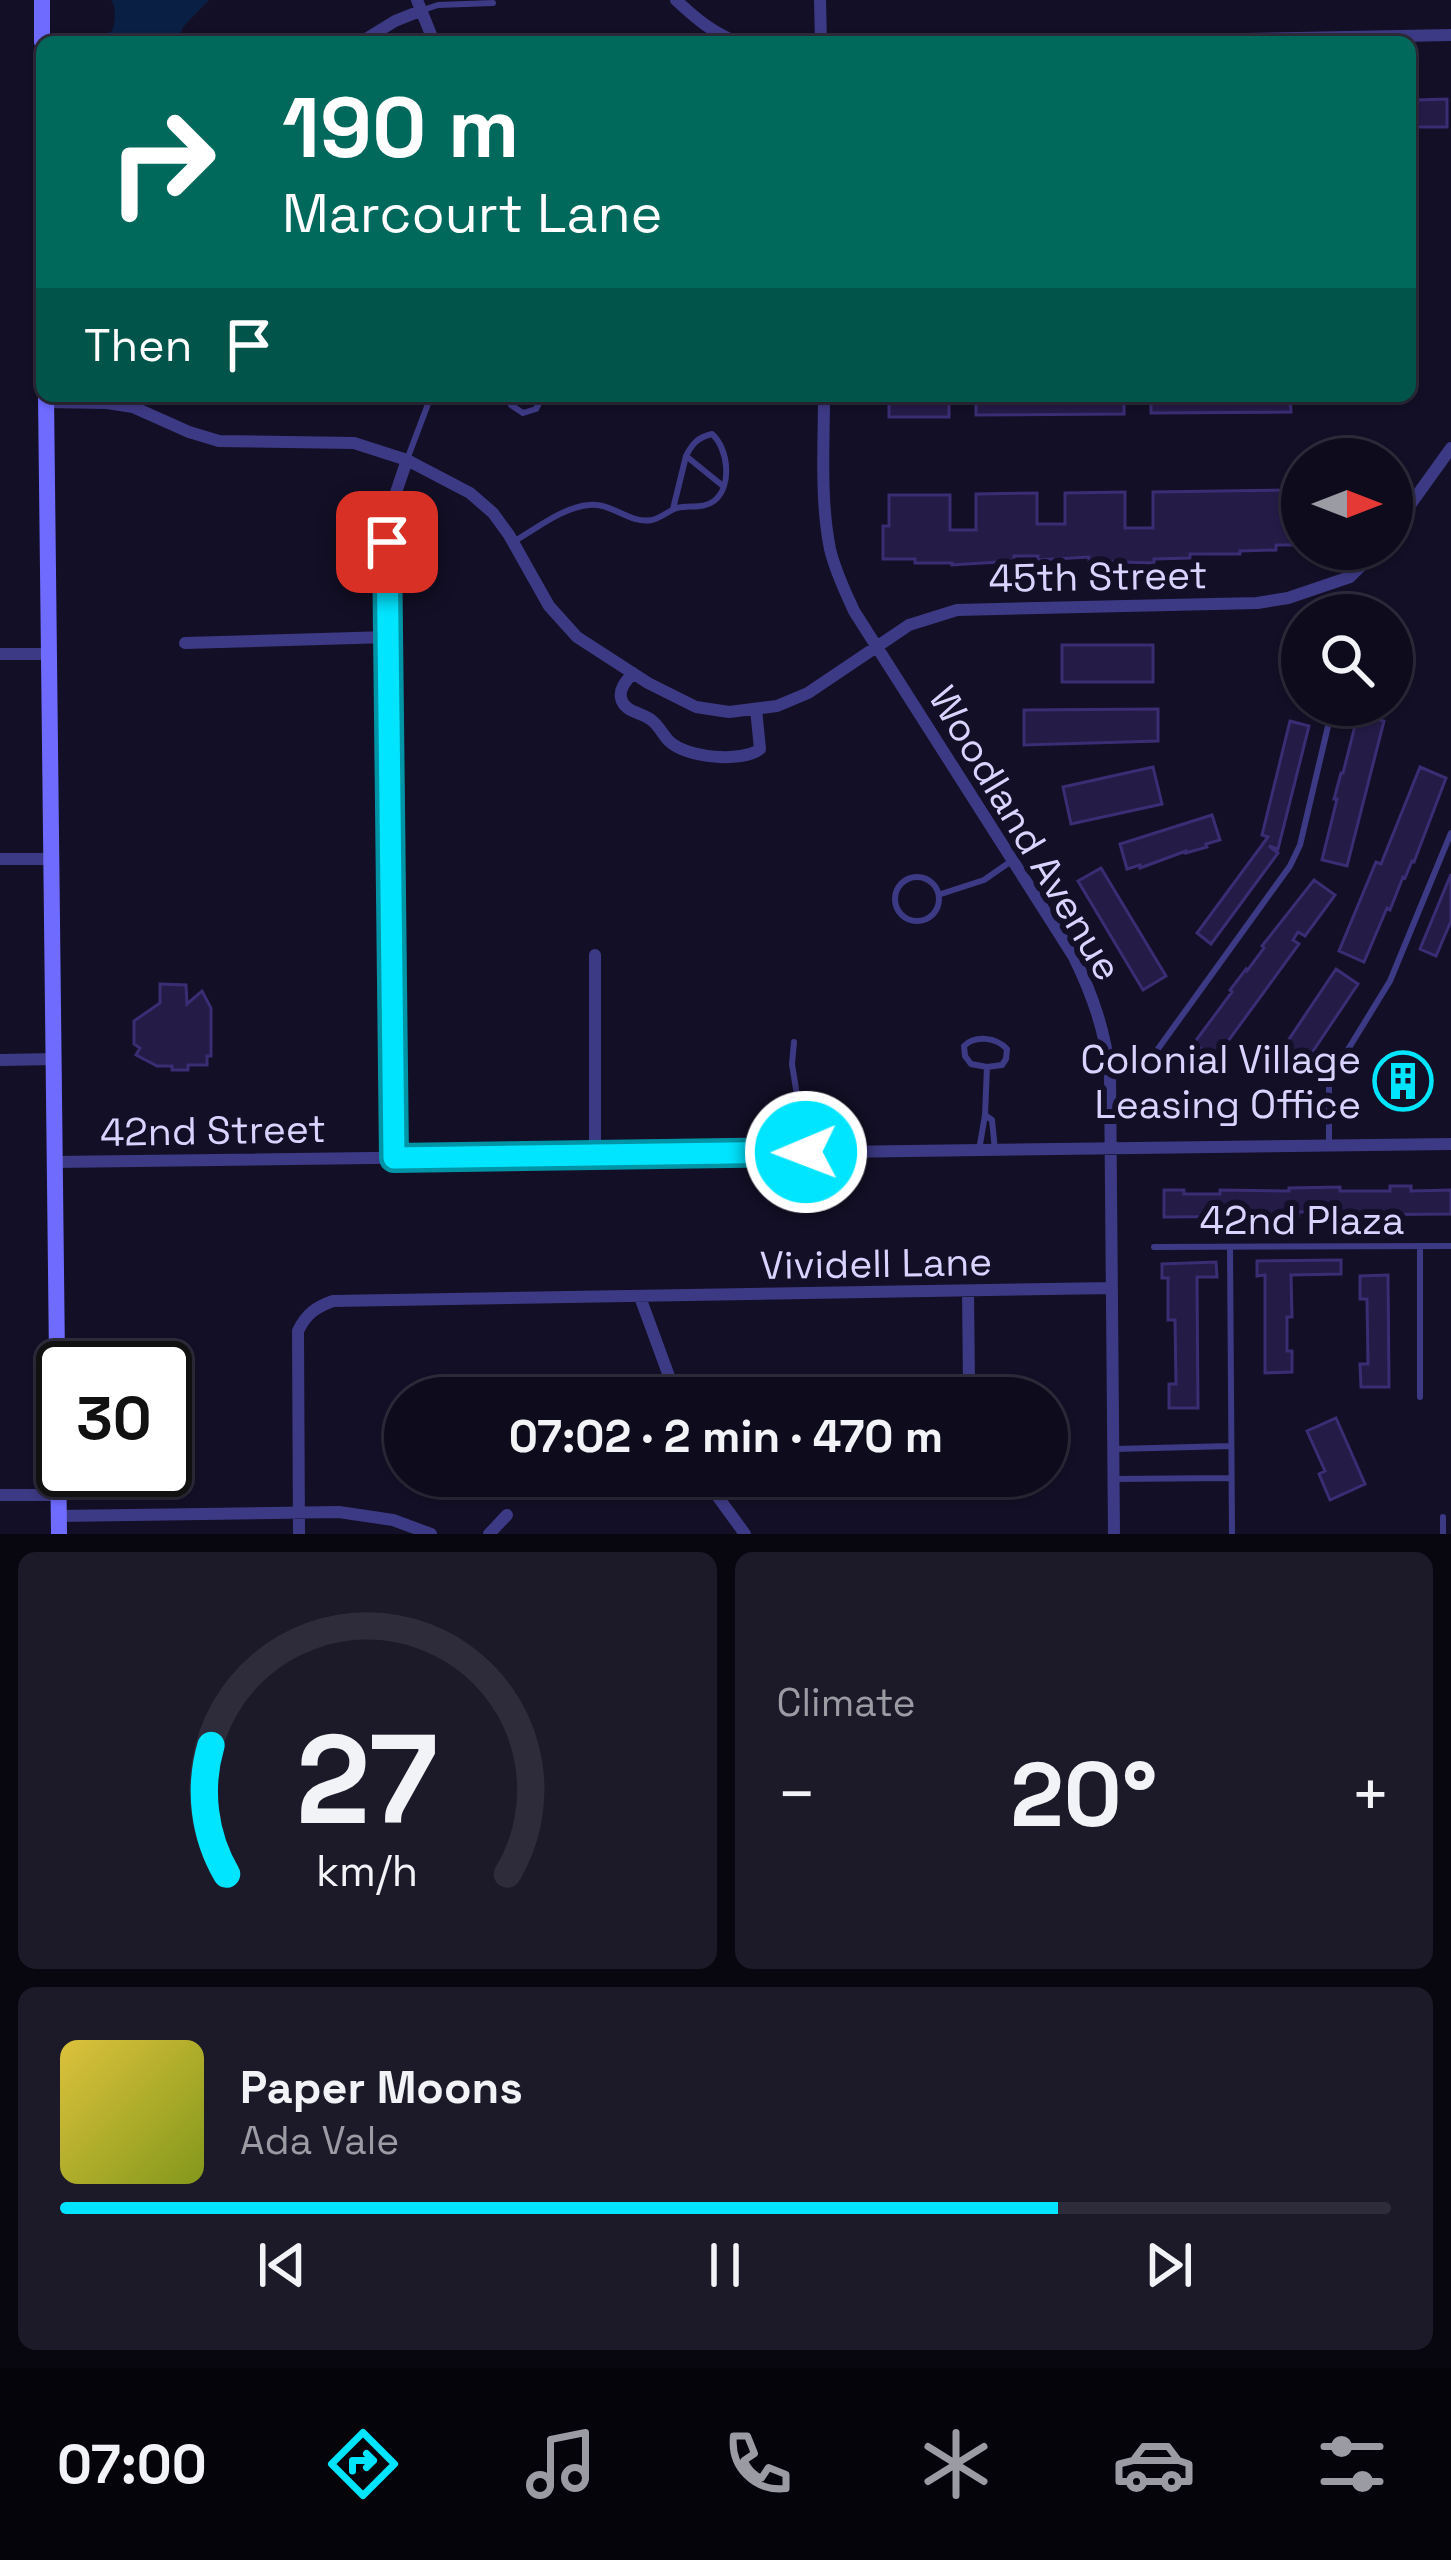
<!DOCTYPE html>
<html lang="en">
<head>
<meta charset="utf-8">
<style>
	body { margin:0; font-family:"Space Grotesk",sans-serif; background:#1c1929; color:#f1f3f6; height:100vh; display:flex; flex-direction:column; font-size:45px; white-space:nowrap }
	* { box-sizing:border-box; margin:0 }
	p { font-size:39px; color:#9b9ba3 }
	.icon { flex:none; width:66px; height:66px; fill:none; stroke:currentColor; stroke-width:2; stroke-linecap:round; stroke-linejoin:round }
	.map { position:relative; height:1534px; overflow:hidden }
	.panel { display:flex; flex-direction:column; gap:18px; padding:18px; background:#08060f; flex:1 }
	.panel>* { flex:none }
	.top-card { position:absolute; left:36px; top:36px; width:1380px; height:366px; border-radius:18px; box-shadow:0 3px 9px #0004,0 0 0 3px #2e2b3b; background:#00695c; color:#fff; overflow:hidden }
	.needle { width:78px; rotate:90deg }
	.fabs { position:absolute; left:1281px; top:438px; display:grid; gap:24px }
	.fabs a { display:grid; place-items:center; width:132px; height:132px; border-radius:50%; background:#0e0b1c; box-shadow:0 3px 9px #0004,0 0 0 3px #2e2b3b; font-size:60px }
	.speed { position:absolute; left:36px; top:1341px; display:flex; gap:24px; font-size:60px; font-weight:700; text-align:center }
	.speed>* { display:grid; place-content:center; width:156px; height:156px; border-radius:50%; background:#0e0b1c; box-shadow:0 3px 9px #0004,0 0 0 3px #2e2b3b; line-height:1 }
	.speed .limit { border:6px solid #111; border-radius:18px; background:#fff; color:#111 }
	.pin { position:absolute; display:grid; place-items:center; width:102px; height:102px; color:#fff; margin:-51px; border-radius:24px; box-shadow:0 6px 18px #0006 }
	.me { position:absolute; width:132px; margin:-66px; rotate:269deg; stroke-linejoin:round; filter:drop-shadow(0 0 9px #0008) }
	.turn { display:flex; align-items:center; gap:42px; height:252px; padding:0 48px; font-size:54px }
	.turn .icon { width:156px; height:156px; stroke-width:2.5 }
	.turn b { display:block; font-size:84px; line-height:102px }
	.then { display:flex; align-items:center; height:114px; padding:0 48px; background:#0003; gap:24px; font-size:45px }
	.big { font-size:90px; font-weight:800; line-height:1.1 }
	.panel .tile { flex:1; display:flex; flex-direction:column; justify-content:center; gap:18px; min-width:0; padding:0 42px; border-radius:18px; background:#1c1929 }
	.panel .dial { align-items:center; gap:0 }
	.dial svg { height:312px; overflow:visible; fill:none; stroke:#2e2b3b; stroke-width:7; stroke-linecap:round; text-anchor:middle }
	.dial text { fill:#f1f3f6; stroke:none }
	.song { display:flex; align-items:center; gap:36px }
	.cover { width:144px; height:144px; border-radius:18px; background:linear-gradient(135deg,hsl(50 70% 55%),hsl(70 70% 35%)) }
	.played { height:12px; border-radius:6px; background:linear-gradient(90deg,#00e5ff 75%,#2e2b3b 75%) }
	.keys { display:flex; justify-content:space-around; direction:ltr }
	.heat { display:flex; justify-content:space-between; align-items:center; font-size:66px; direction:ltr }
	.panel .tiles { flex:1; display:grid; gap:18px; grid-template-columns:1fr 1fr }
	.tile:last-child { grid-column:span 2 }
	.trip { position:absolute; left:384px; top:1377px; width:684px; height:120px; border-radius:60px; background:#0e0b1c; box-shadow:0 3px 9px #0004,0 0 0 3px #2e2b3b; font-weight:800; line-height:120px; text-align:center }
	.dock { display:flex; height:192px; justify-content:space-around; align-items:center; background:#06040b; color:#9b9ba3 }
	.dock .icon { width:84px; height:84px }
	.dock .current { color:#00e5ff }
	.dock b { font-size:54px; color:#f1f3f6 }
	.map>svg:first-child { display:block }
	.water { fill:#0a1f44 }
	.building { fill:#241b47; stroke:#3b2d73; stroke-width:3 }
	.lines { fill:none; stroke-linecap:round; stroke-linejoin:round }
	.lane { stroke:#3d3a85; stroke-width:6 }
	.street { stroke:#3d3a85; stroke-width:12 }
	.secondary { stroke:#6f6bff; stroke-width:16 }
	.route-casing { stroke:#0095a6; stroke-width:30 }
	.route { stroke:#00e5ff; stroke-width:21 }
	.labels { text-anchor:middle; stroke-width:12; stroke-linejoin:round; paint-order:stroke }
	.street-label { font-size:39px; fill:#d9d4ff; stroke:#130f26 }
	.poi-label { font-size:39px; fill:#d9d4ff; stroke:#130f26; text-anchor:end }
</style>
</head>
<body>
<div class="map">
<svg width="1451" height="1534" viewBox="0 0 1451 1534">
	<rect width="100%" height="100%" fill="#130f26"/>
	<path class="water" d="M111,0h98l-26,27 -6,15h-81l3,-5 13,-6c3,-8 5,-24 -1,-31z"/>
	<path class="building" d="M1447,99v28h-30v-27z
		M1230,396h60l1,16 -140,1v-16z
		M976,398h148v16l-148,1z
		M889,400h60v17h-60z
		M1292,490v23h10v32h-26v5l-36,1v3h-50v4l-36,1v4l-65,-2v-4l-51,3v-4h-24v5l-62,4v-2h-37v-4h-32v-33h6v-31h61v35h26v-36l61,-1v31h28v-31l60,-1v36h28v-36z
		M1062,645h91v37h-91z
		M1158,709v32l-134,4v-35z
		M1358,714l26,7 -37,145 -25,-6 15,-61h-3l7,-26h2z
		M1290,721l19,5 -31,123 -9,-3 9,7 -67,91 -14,-11 71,-96 -6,-2z
		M1153,767l9,37 -91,20 -8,-37z
		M1420,767l26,11 -32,84 -2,-1 -7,17 -2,-1 -13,33 -3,-2 -23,54 -25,-11 37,-89 5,2z
		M1212,815l8,25 -14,4 1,3 -21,6v-2l-46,17v-3l-13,4 -7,-25z
		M1101,868l65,108 -23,14 -65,-109z
		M1451,874v47l-15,35 -16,-7z
		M1314,880l21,15 -30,41 -7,-4 -5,8 6,4 -84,115 -21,-16 38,-51 -2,-2 16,-21 1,2 17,-23 -2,-2z
		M1336,969l22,15 -61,91 -22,-15z
		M160,984l26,1 1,19 15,-13 9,17v48h-4v9h-19v5h-16v-4h-15l-21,-11 4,-7 -6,-4v-23l26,-18z
		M1386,1066h35v30h-35z
		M1390,1186h21v5l40,-1v24l-119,1v-3h-34v4l-134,1v-27h20v4h36v-4l69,1v-3l51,-1v4h50z
		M1341,1260v14l-50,1 1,42h-5v34h5v21l-27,1v-98l-8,1v-15z
		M1216,1262l1,15h-20l1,131h-29v-24h7l-1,-64h-7v-42h-6v-14z
		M1388,1275l1,112h-28l-1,-23h8l-1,-65h-7v-23z
		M1336,1418l29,66 -35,16 -11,-26 6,-3 -18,-40z"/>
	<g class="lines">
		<path class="lane" d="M423,10l15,-5 55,-2
			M499,396l9,2 3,7 12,8 13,-4 7,-13
			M408,457l23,-61
			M673,509l13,-53 37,30
			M513,542c23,-13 50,-35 76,-37 23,-3 39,19 63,15 9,-2 16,-9 25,-12 12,-3 27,1 37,-7 19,-15 14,-53 -2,-67 -14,3 -20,10 -26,22
			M895 899a22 22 0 1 1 44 0a22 22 0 1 1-44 0Z
			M941,894l43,-14 26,-18
			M794,1042l-2,22 14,88
			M1110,1074l38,-15 7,-6 135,-187 10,-21 33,-140
			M985,1115l7,5 3,30
			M1329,1145v-59l4,-12 57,-93 61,-148
			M979,1150l6,-35 2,-48 -16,-3 -6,-8 -1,-10c11,-11 32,-9 43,3l-1,10 -4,6 -15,2
			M1154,1247l297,-1
			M1230,1247l2,287
			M1420,1397v-151
			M1115,1449l116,-3
			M1114,1479l116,-1
			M1443,1517v17"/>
		<path class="street" d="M417,0l17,42
			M676,0c19,18 37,33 61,42
			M820,0l1,42
			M361,42l34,-21 25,-10
			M1082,42l369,-7
			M824,396c0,50 -4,103 6,153 5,22 15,42 24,62l220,346c19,39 31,74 36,117l4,460
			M46,402l61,1 26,4 56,25 30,9 135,2 53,17 63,33 23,20 16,22 40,71 28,31 71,46 48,24 33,5 48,-6 31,-13 101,-68 48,-15 300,-7 31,-5 62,-21 28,-28
			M1392,530l59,-82
			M185,643l203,-6
			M0,654h50
			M633,673c-6,7 -14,15 -12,25 3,14 19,14 29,21 9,6 12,15 19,22 17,17 73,22 91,8l-4,-40
			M0,859h52
			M595,955v200
			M0,1060l55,-1
			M394,1158l-7,-616 1,-26 19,-56
			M55,1162l1396,-18
			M968,1291l1,95
			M640,1297l37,101
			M708,1476l10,21 27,37
			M0,1495h58
			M58,1516l281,-4 54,8 38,14
			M299,1534l-1,-203c8,-17 18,-24 35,-30l779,-13
			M489,1534l18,-19"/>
		<path class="secondary" d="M42,0v42
			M46,396l13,1138"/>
	</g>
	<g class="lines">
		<defs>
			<path id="route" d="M387,542l7,616 412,-6"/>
		</defs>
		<use href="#route" class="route-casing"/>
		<use href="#route" class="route"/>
	</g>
	<defs>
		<symbol id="building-ring" viewBox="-11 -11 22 22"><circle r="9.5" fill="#130f26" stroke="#00e5ff" stroke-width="1.5"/><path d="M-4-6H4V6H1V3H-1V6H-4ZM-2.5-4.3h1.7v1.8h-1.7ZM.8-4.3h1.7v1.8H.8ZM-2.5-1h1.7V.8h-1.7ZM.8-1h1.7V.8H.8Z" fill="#00e5ff"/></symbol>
	</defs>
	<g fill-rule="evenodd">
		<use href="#building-ring" x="1370" y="1048" width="66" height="66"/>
	</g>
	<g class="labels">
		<g class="street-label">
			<text transform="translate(1098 576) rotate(-1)" y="14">45th Street</text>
			<text transform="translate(1026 833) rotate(59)" y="14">Woodland Avenue</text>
			<text transform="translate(213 1130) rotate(-1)" y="14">42nd Street</text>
			<text x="1302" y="1234">42nd Plaza</text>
			<text transform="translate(876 1263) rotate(-1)" y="14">Vividell Lane</text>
		</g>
		<g class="poi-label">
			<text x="1361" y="1073">Colonial Village<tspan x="1361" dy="45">Leasing Office</tspan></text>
		</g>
	</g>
</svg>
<div class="fabs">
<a><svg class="needle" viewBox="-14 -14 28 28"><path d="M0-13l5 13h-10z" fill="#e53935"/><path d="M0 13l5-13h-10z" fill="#9b9ba3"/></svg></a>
<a><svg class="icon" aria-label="search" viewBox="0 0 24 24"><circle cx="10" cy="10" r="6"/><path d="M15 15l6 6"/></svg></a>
</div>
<div class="speed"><div class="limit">30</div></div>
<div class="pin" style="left:387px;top:542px;background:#d93025"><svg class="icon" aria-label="arrive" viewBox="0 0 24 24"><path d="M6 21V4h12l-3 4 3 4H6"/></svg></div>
<svg class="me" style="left:806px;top:1152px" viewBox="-20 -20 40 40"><circle r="17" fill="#00e5ff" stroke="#fff" stroke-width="3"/><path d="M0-11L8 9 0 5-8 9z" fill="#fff"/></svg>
<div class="trip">07:02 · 2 min · 470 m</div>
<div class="top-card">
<div class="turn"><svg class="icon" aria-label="right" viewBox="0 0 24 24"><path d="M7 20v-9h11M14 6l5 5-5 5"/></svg><div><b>190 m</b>Marcourt Lane</div></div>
<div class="then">Then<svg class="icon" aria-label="arrive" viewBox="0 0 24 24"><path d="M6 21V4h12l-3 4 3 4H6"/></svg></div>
</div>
</div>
<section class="panel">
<div class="tiles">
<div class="tile dial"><svg viewBox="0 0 100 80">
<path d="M14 69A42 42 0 1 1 86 69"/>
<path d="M14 69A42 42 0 0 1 10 36" stroke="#00e5ff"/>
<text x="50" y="56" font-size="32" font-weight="700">27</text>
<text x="50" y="72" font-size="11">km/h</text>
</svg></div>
<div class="tile"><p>Climate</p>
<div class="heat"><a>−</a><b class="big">20°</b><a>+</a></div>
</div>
<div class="tile">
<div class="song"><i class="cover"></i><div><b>Paper Moons</b><p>Ada Vale</p></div></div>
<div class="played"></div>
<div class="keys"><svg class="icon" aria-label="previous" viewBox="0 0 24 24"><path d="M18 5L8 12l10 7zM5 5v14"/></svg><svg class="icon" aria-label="pause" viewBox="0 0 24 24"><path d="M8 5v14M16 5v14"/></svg><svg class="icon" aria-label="next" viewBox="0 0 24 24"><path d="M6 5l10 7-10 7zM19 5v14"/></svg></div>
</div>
</div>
</section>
<nav class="dock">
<b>07:00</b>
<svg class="icon current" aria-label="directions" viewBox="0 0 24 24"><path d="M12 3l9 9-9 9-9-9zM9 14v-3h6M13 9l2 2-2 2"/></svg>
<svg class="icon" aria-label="music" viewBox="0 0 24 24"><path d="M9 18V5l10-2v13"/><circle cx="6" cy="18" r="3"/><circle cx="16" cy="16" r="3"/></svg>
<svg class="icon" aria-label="phone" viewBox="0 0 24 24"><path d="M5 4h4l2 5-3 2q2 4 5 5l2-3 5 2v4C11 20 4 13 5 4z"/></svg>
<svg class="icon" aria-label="climate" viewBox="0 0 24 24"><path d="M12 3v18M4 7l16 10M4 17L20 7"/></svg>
<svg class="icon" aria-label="car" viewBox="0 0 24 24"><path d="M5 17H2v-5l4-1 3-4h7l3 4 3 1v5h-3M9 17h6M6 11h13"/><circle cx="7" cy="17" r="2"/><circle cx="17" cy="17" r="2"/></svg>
<svg class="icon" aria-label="filters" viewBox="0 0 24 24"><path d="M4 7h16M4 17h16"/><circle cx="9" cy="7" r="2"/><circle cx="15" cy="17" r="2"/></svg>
</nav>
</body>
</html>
